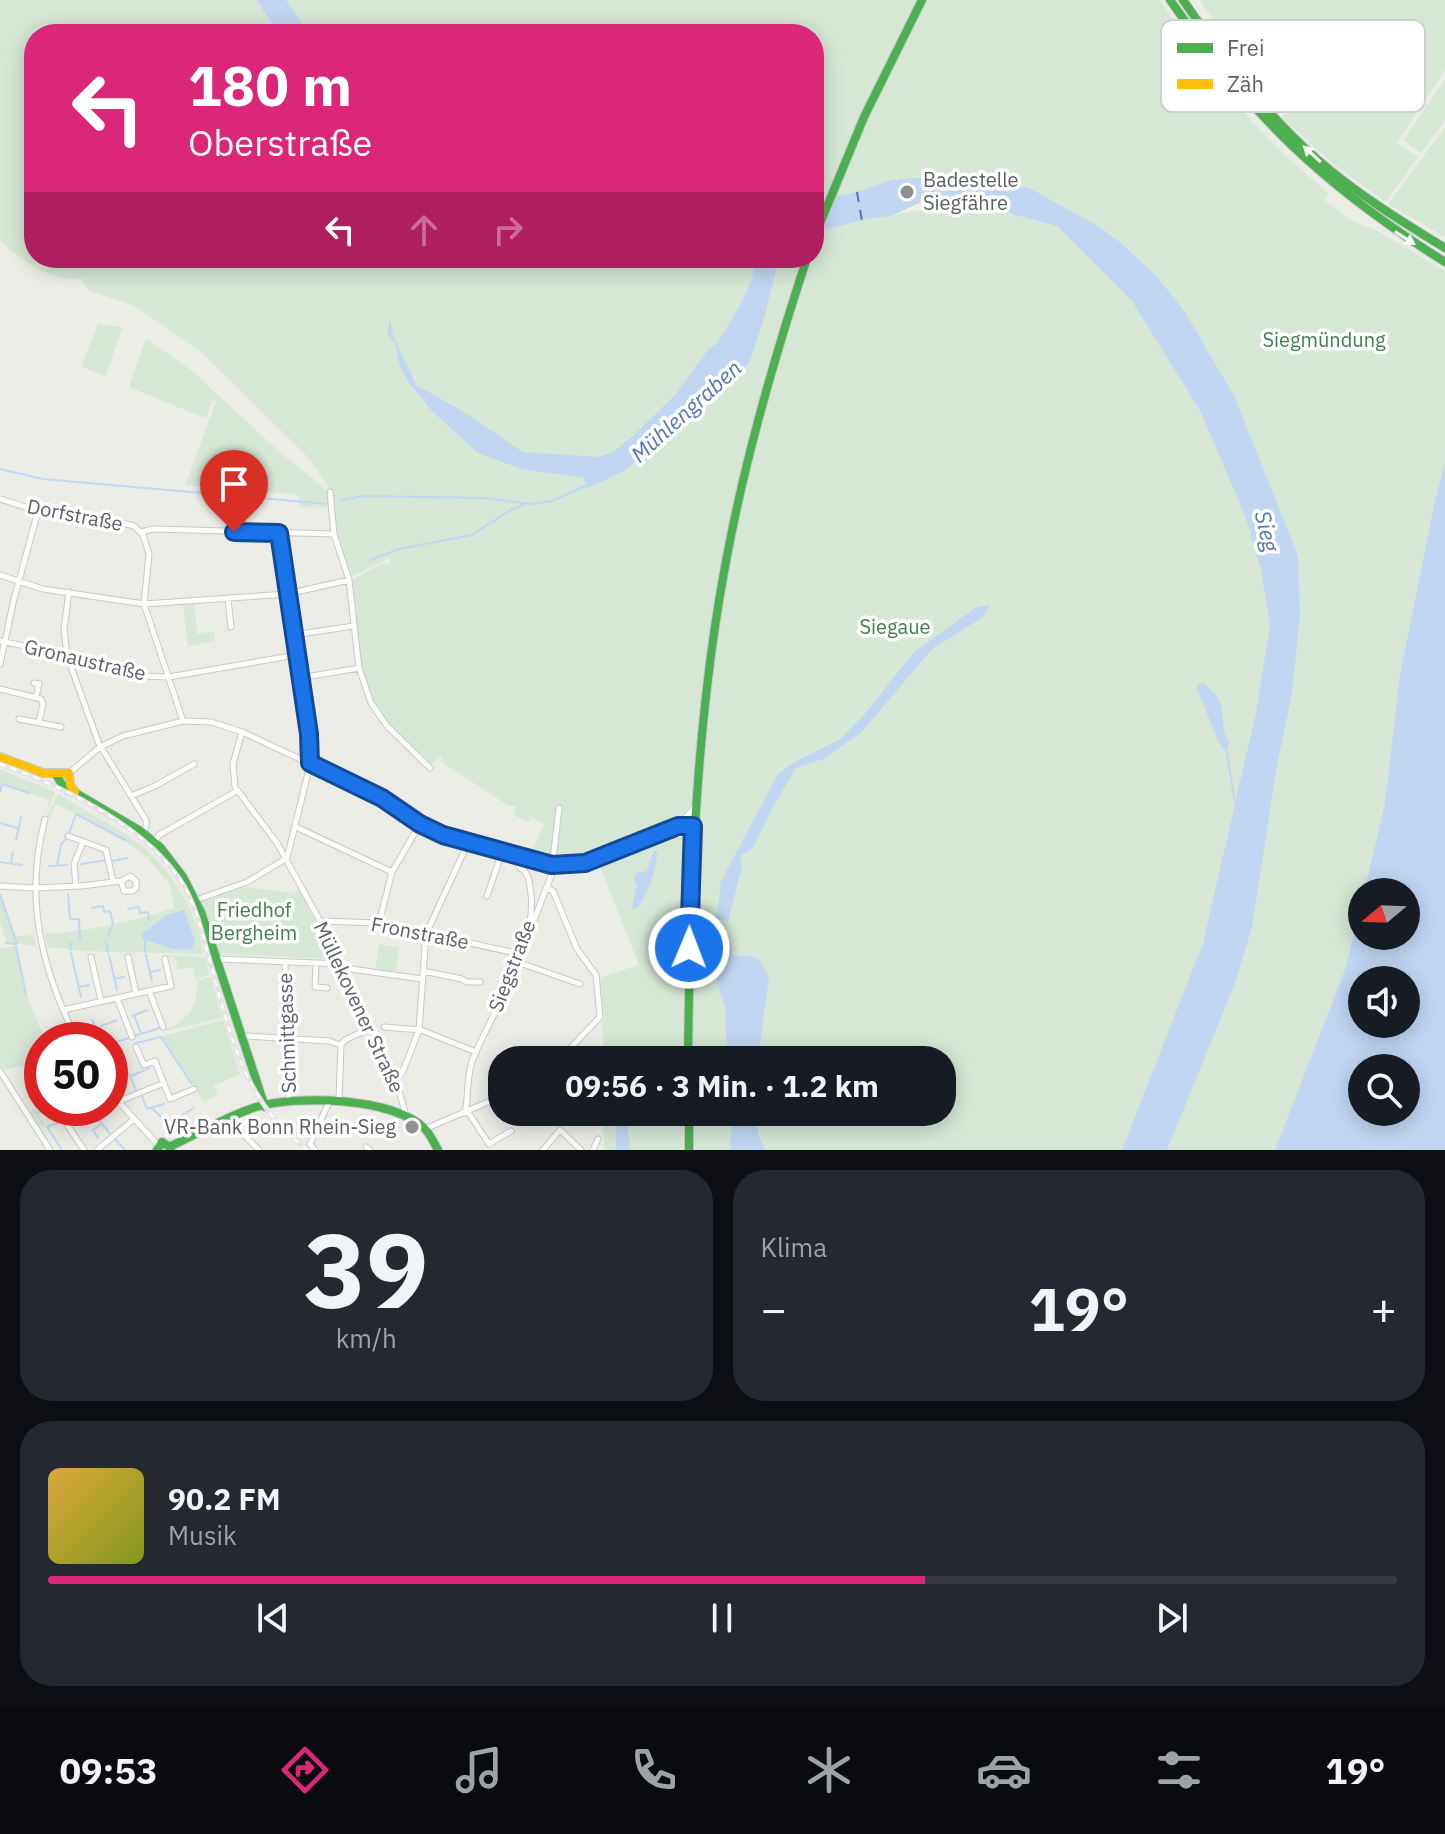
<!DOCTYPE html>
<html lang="de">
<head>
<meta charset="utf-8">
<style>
	body { margin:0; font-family:"IBM Plex Sans",sans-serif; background:#242831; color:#f1f3f6; height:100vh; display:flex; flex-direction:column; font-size:30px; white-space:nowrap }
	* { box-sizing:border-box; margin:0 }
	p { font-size:26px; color:#9ea1a6 }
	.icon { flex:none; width:44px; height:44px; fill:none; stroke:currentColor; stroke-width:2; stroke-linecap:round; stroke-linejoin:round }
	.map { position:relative; height:1150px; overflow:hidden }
	.panel { display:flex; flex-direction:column; gap:20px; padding:20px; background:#0d0f14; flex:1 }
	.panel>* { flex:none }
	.banner { position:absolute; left:24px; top:24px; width:800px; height:244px; border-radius:32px; box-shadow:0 4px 20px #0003; background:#db2777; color:#fff; overflow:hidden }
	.needle { width:52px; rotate:251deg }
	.buttons { position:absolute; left:1348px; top:878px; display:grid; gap:16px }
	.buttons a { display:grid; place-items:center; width:72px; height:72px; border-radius:50%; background:#171b24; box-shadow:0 4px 20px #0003; font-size:40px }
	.speed { position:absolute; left:24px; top:1022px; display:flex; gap:16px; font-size:40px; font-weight:700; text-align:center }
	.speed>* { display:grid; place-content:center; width:104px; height:104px; border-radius:50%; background:#171b24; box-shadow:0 4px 20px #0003; line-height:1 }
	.speed .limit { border:12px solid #d22; background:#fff; color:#111 }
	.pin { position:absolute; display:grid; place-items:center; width:68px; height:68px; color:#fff; margin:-82px -34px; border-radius:50% 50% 50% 0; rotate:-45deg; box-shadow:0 0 8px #0007 }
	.pin .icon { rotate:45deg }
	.me { position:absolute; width:88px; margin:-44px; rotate:1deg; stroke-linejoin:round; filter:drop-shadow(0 0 6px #0008) }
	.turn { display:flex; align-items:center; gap:28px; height:168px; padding:0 32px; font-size:36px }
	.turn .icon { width:104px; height:104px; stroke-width:2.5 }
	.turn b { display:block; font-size:56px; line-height:68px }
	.lanes { display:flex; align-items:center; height:76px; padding:0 32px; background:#0003; justify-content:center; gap:40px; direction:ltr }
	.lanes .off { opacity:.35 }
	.big { font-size:60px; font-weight:700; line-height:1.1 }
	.panel .card { flex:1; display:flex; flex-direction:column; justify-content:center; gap:12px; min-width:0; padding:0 28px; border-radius:32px; background:#242831 }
	.panel .dial { align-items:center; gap:0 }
	.dial b { font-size:104px; line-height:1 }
	.song { display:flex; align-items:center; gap:24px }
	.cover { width:96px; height:96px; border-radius:12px; background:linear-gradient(135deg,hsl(40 70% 55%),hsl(70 70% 35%)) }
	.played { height:8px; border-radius:4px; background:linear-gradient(90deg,#db2777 65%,#363941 65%) }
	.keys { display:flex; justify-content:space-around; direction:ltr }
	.heat { display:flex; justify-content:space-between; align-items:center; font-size:44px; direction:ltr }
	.panel .tiles { flex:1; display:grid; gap:20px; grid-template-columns:1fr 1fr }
	.card:last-child { grid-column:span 2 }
	.trip { position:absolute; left:488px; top:1046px; width:468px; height:80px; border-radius:32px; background:#171b24; box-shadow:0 4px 20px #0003; font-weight:700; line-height:80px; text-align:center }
	.dock { display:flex; height:128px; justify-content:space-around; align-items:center; background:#090b0e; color:#9ea1a6 }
	.dock .icon { width:56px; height:56px }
	.dock .selected { color:#db2777 }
	.dock b { font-size:36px; color:#f1f3f6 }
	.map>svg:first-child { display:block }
	.green { fill:#d6e7d6; fill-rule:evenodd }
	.sand { fill:#f2f0de }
	.water { fill:#c0d6f2; fill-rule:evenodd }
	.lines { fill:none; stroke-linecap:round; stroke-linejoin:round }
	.stream { stroke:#c0d6f2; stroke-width:2 }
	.ferry { stroke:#5274b7; stroke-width:2; stroke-dasharray:10 8; stroke-linecap:butt }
	.street-casing { stroke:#c8c8c8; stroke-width:7 }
	.fast-casing { stroke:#c7c8c8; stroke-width:10 }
	.slow-casing { stroke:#c7c8c8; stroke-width:10 }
	.street { stroke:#fcfcfb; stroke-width:5 }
	.fast { stroke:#4caf50; stroke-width:8 }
	.slow { stroke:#ffc107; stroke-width:8 }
	.rail-casing { stroke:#e3e4e3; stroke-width:5 }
	.rail { stroke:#fff; stroke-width:2; stroke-dasharray:6; stroke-linecap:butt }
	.oneway { fill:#f6fbf6 }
	.route-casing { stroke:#114b97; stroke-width:20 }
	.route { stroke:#1a73e8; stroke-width:14 }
	.poi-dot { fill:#8f9092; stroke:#fff; stroke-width:3 }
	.labels { text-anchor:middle; stroke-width:7; stroke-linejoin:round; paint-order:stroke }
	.poi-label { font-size:20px; fill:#5d5f64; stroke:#fff; text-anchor:start }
	.park-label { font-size:20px; fill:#3f814c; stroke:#fff }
	.street-label { font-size:20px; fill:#5d5f64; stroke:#fff }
	.water-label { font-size:22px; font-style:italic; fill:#5274b7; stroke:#fff }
	.key { fill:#fff; stroke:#cecfd0; stroke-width:2 }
	.key-label { font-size:22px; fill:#5d5f64 }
</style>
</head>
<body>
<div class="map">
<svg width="1445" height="1150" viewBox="0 0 1445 1150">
	<rect width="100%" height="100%" fill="#ecece7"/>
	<path class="green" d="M0,0h1160c50,78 97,133 168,193l-3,8 29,21 20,7 71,42v680l-43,117h-40v44l10,38h-768l-1,-38h339v-52h-338l-4,-79 2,-4 37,-12 -42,-106c-23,7 -44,3 -67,-2l14,-33 -13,-7 -2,5 -16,-7 3,-9h-7l-69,-45 3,-2 -2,-3 -11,10 -54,-55 -16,-44 -10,-86 31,-17 9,1v-7l-40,19 -14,-43 -7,-47 -24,-33 -104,-102 -68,-47 -43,-14 -9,-12c-28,3 -61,-19 -81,-38zM34,34h780v224h-780zM1362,892h44v44h-44zM1362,980h44v44h-44z
		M1200,0h245v70l-48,73 21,14 -32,45 -54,-39 -51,-46 11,-11 -42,-46 -25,-33 -8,-1z
		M1445,79v42l-24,32 -18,-13z
		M1445,127v110l-57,-33z
		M98,324l25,3 -18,50 -24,-11z
		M146,338l46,33 91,84 34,27 10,10 3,16 -30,-1 -1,-10 -6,-3 -105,-8 -2,-3 30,-82h-4l-5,15 -3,2 -75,-31z
		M194,604l3,30 17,-3 1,9 -27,7 -5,-42z
		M0,769l55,23 -10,23 4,-15 -47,-17 -2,7z
		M58,794l71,42 22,17 -3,5 -31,-23 -61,-31 -6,14 -3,-2z
		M152,855c25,26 48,63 51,99l-119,-3 -36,-4 -3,-13c44,-3 87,-12 129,-26l-4,-23 -21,-25z
		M245,887l49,6 5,-3 34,66 -3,3 -111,-5 -17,-53z
		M0,894l15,42 20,-1 1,11 -30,-4 -6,-21z
		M379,944l20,4 -4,25 -20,-3z
		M15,946l11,47 19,47h-3v21l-37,9 -5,-3v-118z
		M167,955l38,2 5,18 -15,4 -2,-12 -15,3 -3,-12h-9z
		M211,977l11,41 -56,13 -1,-2c23,-8 35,-24 31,-49z
		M223,1020l17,54 -27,12 5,8 -14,8 -42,-65 -26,6z
		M42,1104v4l44,2 -28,11 -8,-12 -11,6 7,11 -7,2 -10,-16z"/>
	<path class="sand" d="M956,198l25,7 -70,6 -20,5 29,-14z"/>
	<path class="water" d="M257,0h29l23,34h-31z
		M944,176l56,5 31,8 65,36 25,18 35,33 29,36 49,84 64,160 2,60 -8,77 -15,72 -25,162 -17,56 -68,167h-45l81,-207 53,-230 14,-87 -9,-57 -15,-51 -45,-106 -69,-111 -75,-75 -101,-28 -35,4 -30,14 -19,2 -58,14v-31l47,-10 31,-11z
		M756,258h26l-5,8 -12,49 -16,48 -125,108 -36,17 -5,-11 -59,-7 -46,-17 -46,-42 -23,-28 -9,-16 -5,-23 -8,-10 3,-15 3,16 23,50 43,24 64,43 74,5 15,-4 21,-17 43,-42 31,-43 11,-9 25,-42 9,-21z
		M1445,462v688h-170l70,-180 17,-71v37h44v-44h-42l21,-88 15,-129 34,-169zM1362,980h44v44h-44zM1362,1068h44v44h-44z
		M990,605l-7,12 -52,33 -70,83 -38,26 -27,9 -22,37 -21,43 -13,8 2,10 -14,55 -12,-2 5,-33 -1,-3 58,-109 15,-11 47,-24 24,-24 50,-63 61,-44z
		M1203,683c32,24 12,37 26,59l-2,11 -8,-10 -22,-54v-4z
		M654,850l3,2c0,16 -10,49 -23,58l-2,-3 5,-21 -3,-6 3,-9 4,2 6,-2z
		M184,910l11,32 -4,8 -18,-1 -30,-10 -2,-5 26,-19z
		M721,930l6,4 6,21 21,2 6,4 9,15 -11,84h-29l-4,-33 1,-17 -9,-28 -3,-21 3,-29z
		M616,1112h10l4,38h-14z
		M732,1112h25l1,21 7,17h-35z"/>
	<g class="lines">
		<path class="stream" d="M0,469l43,10 284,25
			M340,500l25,-4 120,2 46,6 21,-3 35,-16
			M370,560l29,-11 73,-14 40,-26 12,-4
			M1227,753l8,50
			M0,792l2,-8 27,9
			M0,823l17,5
			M69,833l7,-19 49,26
			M16,840l5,-23
			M112,861l16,-3
			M0,862l22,3
			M11,863l2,-11
			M81,864l26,-4
			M49,866l18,-1
			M57,866l4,-22 6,-6
			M0,894l17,50 -11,-1
			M68,894l2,25h9l1,20
			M92,908l11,-2 1,6 6,-1 3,13 -5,12
			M128,909l11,-2 1,6 8,-1 1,8
			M106,942l2,10
			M70,943l1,7
			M16,947l10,47
			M145,952v-13
			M71,953l10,44
			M109,955l8,35
			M146,955l6,27
			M150,972l10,-2
			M114,979l10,-2
			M79,987l10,-2
			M134,1015l7,18
			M132,1016l15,-6
			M92,1020l4,8
			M101,1026l16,-6
			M134,1036l26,-8
			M136,1043l25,-6 30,46
			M110,1044l19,-6
			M116,1059l14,17 6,15
			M131,1076l19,-8
			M141,1094l6,15 17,-5
			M85,1108l1,2
			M152,1108l15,15 16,-6 -1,-2 12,-7
			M65,1120l26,-10 21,26
			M98,1138l-5,-8 7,-5
			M115,1139l10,11
			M62,1150l-15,-23 15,-6"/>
		<path class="ferry" d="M857,192l5,29"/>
		<defs>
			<path id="street" d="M330,492l4,42 15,46 10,88 12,35 16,23 43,42
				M0,499l38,12 66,7 30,8 9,9 6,19 -5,50 39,117
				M141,532l12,-3 181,5
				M0,575l43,14 101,15 143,-10 62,-14
				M69,592l-5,37 3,27 32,88 47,76v7l-4,5
				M228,599l3,28
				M293,635l61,-9
				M0,641l74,15 68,20 27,1 127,-22
				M0,664l14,-65 24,-88
				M300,678l59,-10
				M34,683l5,1 -3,13
				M0,689l41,10 2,5 -4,18
				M19,719l42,8
				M242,732l-9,32 2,23 42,56 43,78 76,159 10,36
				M69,773l31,-26 23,-11 60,-15 28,1 31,10 122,57 79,46 109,30 33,-2 72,-27 21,-10 16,-18
				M131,796l24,-10 39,-22
				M45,819c-21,79 -4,149 32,221
				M296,827l96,45
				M662,835h30
				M68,836l38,14 7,31
				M154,842l5,-7 78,-44
				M0,886l34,2 47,-2 40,-5 9,-5 6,5v7l-4,3h-8l-3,-10
				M76,886l-2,-22 9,-22
				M547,888l6,3 24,58 19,26 4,42 -41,43
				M487,896l15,-44
				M196,900l51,-18 40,-24 21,-85 2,-28 -31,-212
				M320,921l59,2 141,31
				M379,923l13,-51 28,-48
				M533,923l18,-47 8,-68
				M91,957l10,44
				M128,957l8,36
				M217,959l124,5
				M285,962l4,141
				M517,962l63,22
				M316,963l-1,24 12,1
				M345,971l6,-2 71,10
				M423,971l39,8 4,3h14
				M149,991l14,36
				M117,998l15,39
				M63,1010l108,-24 -6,-27
				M384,1027l37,3 55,22
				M247,1036l82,5 12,4
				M136,1047l8,18 11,-4 15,38 24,-10
				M0,1071l50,79
				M396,1079l7,-8 16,-41 7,-96 42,-91
				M110,1092l48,53
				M339,1099l2,-54 4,-5 27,-13
				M117,1102l47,-19
				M468,1112l21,32 22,-13
				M465,1113c4,-18 1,-37 8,-54 20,-50 68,-118 57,-172 -1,-9 -3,-16 -11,-20
				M64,1120l20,30
				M229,1120l30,30
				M425,1129l77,-33
				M366,1147l4,3
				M97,1150l36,-30
				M315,1150l-5,-6 20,-44
				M543,1150l17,-20 21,20
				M593,1150l5,-11"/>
			<path id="fast" d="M1170,0c81,116 155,187 275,262
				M1183,0c40,58 82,114 135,160 39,34 83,61 127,88
				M814,238l50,-121 58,-117
				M57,776l5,9 80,47 18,15 23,30 18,35 64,195
				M688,1060c2,-170 7,-341 40,-509 19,-100 47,-196 79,-293
				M689,1112v38
				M171,1146c28,-13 56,-30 85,-39 41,-12 137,-10 169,22 5,5 9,14 13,21
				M157,1150l5,-8 9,6"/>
			<path id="slow" d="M0,757l43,16h26l1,12 5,7"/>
		</defs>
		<use href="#street" class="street-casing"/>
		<use href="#fast" class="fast-casing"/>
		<use href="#slow" class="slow-casing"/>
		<use href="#street" class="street"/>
		<use href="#fast" class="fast"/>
		<use href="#slow" class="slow"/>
		<defs>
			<path id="rail" d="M0,764c63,22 149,64 184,122 12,21 18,45 24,69 22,74 33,147 100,195"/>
		</defs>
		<use href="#rail" class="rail-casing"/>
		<use href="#rail" class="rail"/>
	</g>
	<defs><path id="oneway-solid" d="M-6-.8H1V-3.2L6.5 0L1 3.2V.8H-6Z" transform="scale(2)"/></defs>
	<g class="oneway">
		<use href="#oneway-solid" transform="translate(1312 154) rotate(-137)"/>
		<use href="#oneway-solid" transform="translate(1405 238) rotate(32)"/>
	</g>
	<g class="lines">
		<defs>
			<path id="route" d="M234,532l45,1 30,201 1,29 72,35 38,26 23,11 109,30 33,-2 93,-37h15l-4,122"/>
		</defs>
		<use href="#route" class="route-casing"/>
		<use href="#route" class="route"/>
	</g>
	<g class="poi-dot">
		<circle cx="907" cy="192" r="8"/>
		<circle cx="412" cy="1127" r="8"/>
	</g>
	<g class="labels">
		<g class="poi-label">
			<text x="923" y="187">Badestelle<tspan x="923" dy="23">Siegfähre</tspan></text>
			<text x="396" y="1134" text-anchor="end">VR-Bank Bonn Rhein-Sieg</text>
		</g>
		<g class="park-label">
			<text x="1324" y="347">Siegmündung</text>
			<text x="895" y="634">Siegaue</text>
			<text x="254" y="917">Friedhof<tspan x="254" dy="23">Bergheim</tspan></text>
		</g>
		<g class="street-label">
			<text transform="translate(75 515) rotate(11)" y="7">Dorfstraße</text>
			<text transform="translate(85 660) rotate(13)" y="7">Gronaustraße</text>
			<text transform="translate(420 933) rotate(11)" y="7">Fronstraße</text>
			<text transform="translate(512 966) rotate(-69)" y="7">Siegstraße</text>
			<text transform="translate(359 1007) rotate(65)" y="7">Müllekovener Straße</text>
			<text transform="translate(287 1033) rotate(-92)" y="7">Schmittgasse</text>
		</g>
		<g class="water-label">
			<text transform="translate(686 411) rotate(-42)" y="8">Mühlengraben</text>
			<text transform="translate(1267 531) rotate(77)" y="8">Sieg</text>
		</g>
	</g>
	<rect x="1161" y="20" width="264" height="92" rx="12" class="key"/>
	<rect x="1177" y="43" width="36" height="10" fill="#4caf50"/>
	<rect x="1177" y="79" width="36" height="10" fill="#ffc107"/>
	<g class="key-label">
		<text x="1227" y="56">Frei</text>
		<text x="1227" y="92">Zäh</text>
	</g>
</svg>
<div class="buttons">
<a><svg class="needle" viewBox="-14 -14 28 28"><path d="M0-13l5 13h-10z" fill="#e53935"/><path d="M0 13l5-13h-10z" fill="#9ea1a6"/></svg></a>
<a><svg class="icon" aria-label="sound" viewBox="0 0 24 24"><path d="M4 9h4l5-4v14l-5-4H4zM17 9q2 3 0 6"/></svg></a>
<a><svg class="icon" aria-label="search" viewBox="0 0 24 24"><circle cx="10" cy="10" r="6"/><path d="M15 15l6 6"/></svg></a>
</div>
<div class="speed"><div class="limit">50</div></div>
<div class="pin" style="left:234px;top:532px;background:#d93025"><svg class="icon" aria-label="arrive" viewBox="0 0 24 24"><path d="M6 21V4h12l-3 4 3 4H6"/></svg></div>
<svg class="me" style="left:689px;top:948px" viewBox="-20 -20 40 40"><circle r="17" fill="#1a73e8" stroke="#fff" stroke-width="3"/><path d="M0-11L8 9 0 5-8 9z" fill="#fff"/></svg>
<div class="trip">09:56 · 3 Min. · 1.2 km</div>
<div class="banner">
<div class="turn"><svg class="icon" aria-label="left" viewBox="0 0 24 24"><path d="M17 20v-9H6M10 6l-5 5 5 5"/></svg><div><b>180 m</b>Oberstraße</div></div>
<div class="lanes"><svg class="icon" aria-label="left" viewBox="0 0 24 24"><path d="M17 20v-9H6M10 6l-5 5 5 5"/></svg><svg class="icon off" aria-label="ahead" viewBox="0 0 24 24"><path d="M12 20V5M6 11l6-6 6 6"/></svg><svg class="icon off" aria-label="right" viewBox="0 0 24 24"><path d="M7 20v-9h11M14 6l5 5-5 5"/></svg></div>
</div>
</div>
<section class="panel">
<div class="tiles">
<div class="card dial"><b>39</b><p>km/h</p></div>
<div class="card"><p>Klima</p>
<div class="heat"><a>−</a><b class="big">19°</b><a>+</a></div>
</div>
<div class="card">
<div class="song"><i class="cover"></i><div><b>90.2 FM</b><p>Musik</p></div></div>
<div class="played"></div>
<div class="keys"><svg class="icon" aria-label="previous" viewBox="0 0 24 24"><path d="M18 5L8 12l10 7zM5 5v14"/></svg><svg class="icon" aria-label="pause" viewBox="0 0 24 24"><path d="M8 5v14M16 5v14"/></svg><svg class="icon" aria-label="next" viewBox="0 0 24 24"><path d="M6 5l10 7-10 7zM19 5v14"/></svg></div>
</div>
</div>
</section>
<nav class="dock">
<b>09:53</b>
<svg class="icon selected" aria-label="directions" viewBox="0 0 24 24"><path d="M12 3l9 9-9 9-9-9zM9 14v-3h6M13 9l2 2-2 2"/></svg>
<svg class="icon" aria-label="music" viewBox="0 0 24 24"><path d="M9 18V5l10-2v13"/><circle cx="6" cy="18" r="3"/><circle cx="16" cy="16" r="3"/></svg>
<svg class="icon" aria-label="phone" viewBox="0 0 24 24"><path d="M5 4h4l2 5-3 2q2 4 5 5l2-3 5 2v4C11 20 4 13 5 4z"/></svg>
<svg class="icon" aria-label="climate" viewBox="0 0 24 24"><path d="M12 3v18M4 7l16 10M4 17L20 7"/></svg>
<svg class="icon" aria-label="car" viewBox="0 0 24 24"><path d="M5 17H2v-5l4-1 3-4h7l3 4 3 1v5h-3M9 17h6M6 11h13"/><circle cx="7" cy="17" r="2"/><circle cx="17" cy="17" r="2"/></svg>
<svg class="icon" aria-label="filters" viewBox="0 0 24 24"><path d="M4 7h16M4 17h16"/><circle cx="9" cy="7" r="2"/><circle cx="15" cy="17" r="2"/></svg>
<b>19°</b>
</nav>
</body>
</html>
